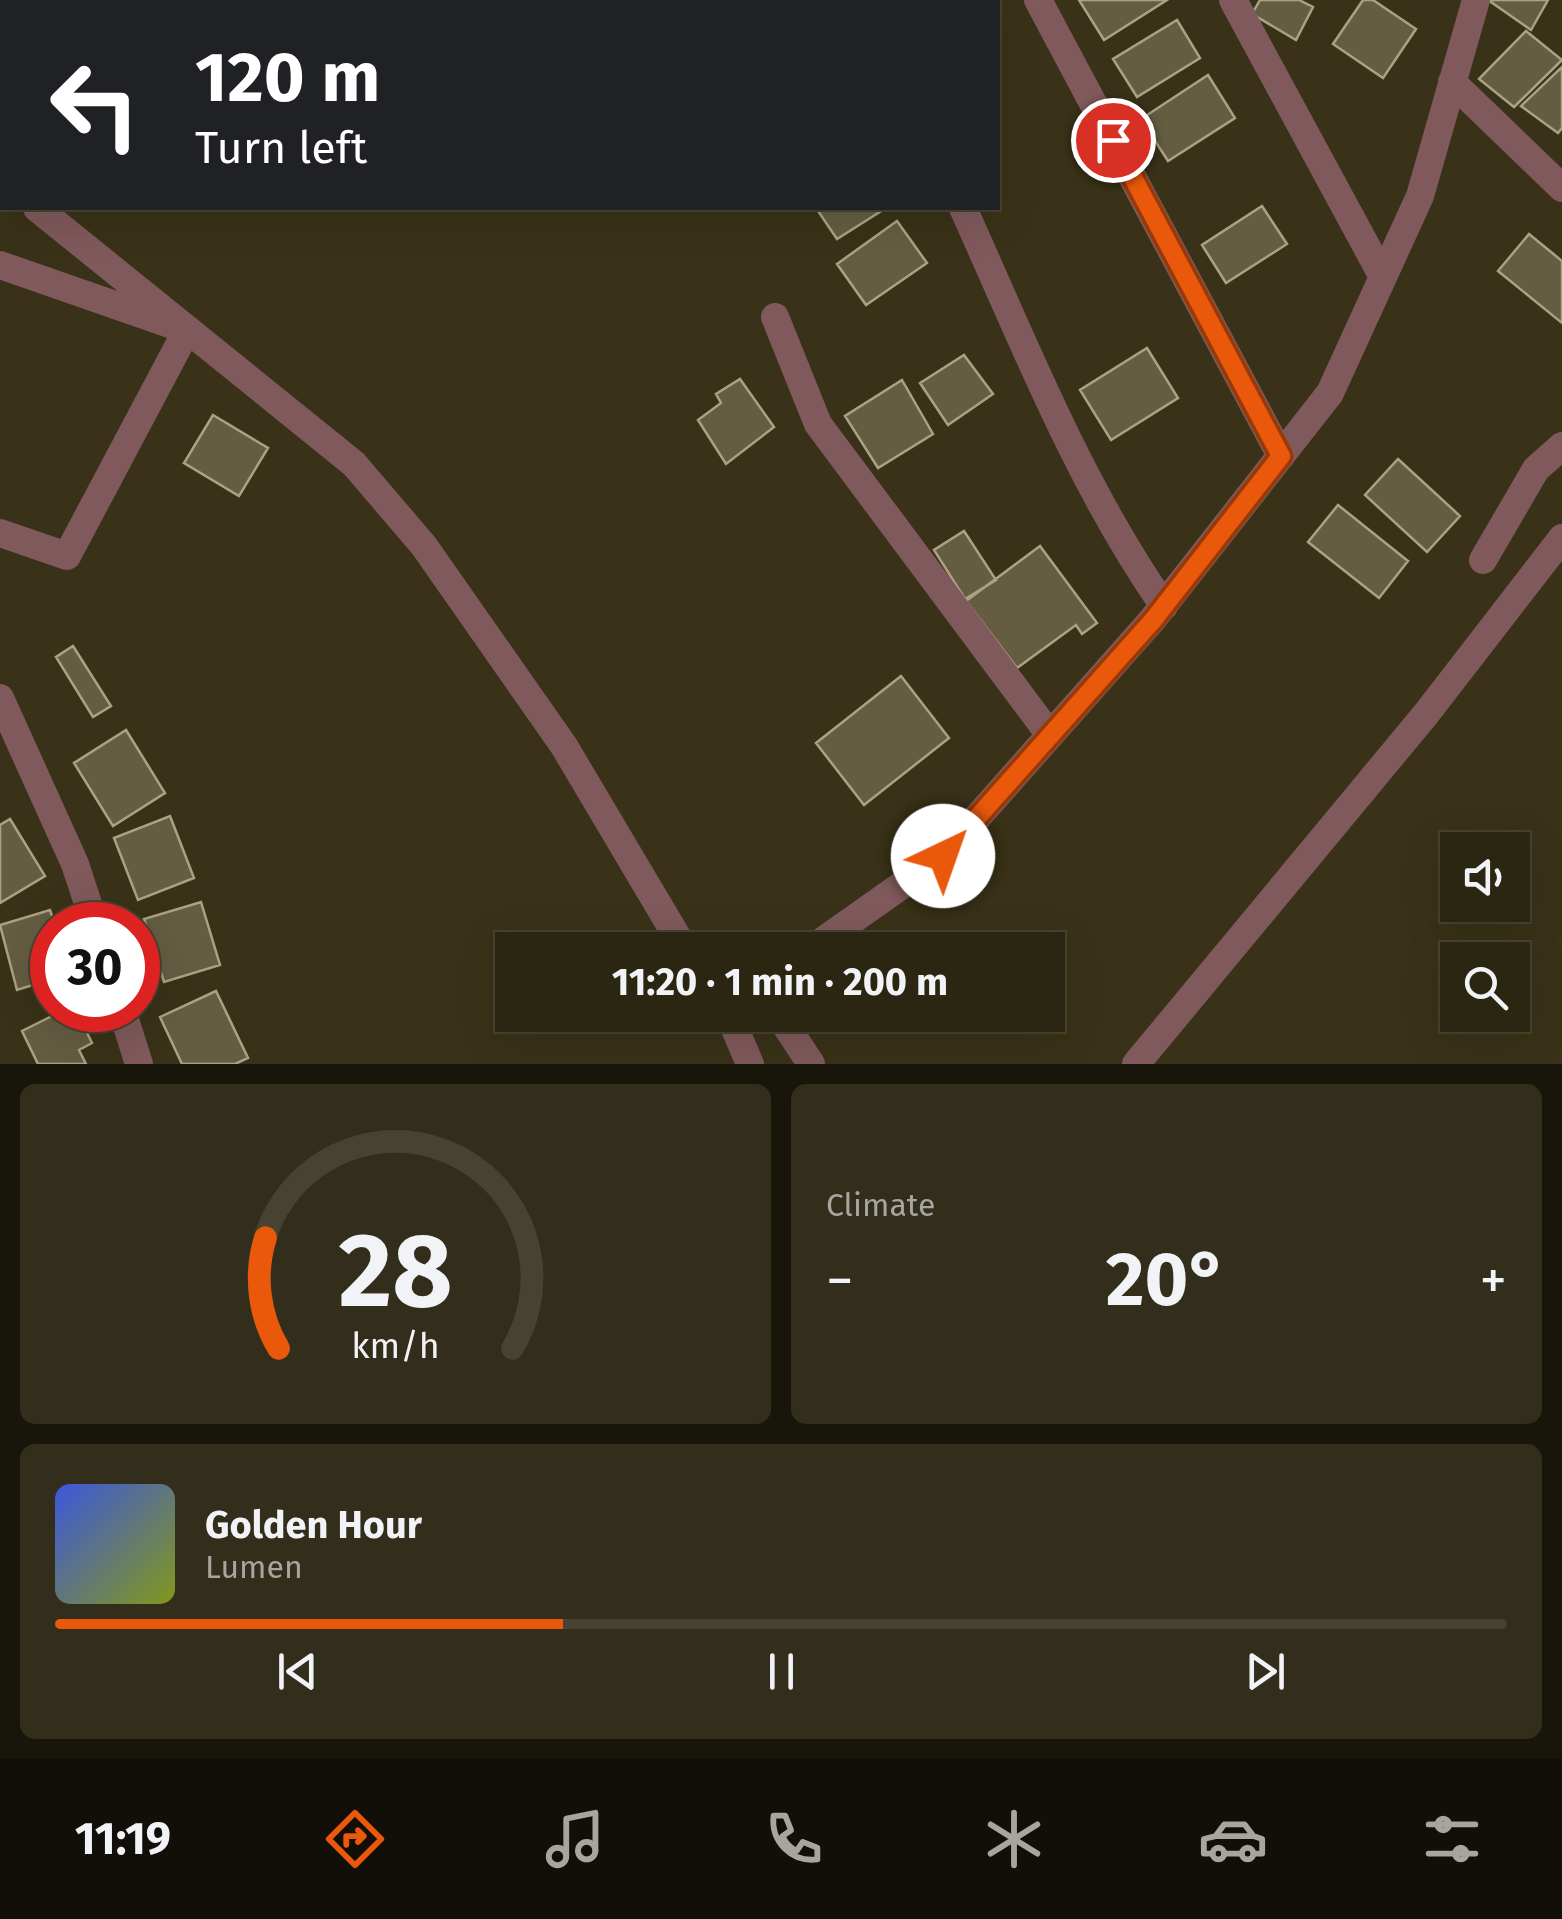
<!DOCTYPE html>
<html lang="en">
<head>
<meta charset="utf-8">
<style>
	body { margin:0; font-family:"Fira Sans",sans-serif; background:#332e1b; color:#f1f3f6; height:100vh; display:flex; flex-direction:column; font-size:38px; white-space:nowrap }
	* { box-sizing:border-box; margin:0 }
	p { font-size:32px; color:#a6a59f }
	.icon { flex:none; width:55px; height:55px; fill:none; stroke:currentColor; stroke-width:2; stroke-linecap:round; stroke-linejoin:round }
	.map { position:relative; height:1064px; overflow:hidden }
	.side { display:flex; flex-direction:column; gap:20px; padding:20px; background:#18150a; flex:1 }
	.side>* { flex:none }
	.banner { position:absolute; left:0px; top:0px; width:1000px; height:210px; box-shadow:0 10px 40px #0002,0 0 0 2px #474332; background:#202124; color:#fff; overflow:hidden }
	.buttons { position:absolute; left:1440px; top:832px; display:grid; gap:20px }
	.buttons a { display:grid; place-items:center; width:90px; height:90px; border-radius:0px; background:#2b2612; box-shadow:0 10px 40px #0002,0 0 0 2px #474332; font-size:50px }
	.speed { position:absolute; left:30px; top:902px; display:flex; gap:20px; font-size:50px; font-weight:700; text-align:center }
	.speed>* { display:grid; place-content:center; width:130px; height:130px; border-radius:50%; background:#2b2612; box-shadow:0 10px 40px #0002,0 0 0 2px #474332; line-height:1 }
	.speed .limit { border:15px solid #d22; background:#fff; color:#111 }
	.pin { position:absolute; display:grid; place-items:center; width:85px; height:85px; color:#fff; margin:-42px; border:5px solid #fff; border-radius:50%; box-shadow:0 2px 10px #0007 }
	.me { position:absolute; width:110px; margin:-55px; rotate:42deg; stroke-linejoin:round; filter:drop-shadow(0 0 8px #0008) }
	.turn { display:flex; align-items:center; gap:35px; height:210px; padding:0 30px; font-size:45px }
	.turn .icon { width:130px; height:130px; stroke-width:2.5 }
	.turn b { display:block; font-size:70px; line-height:85px }
	.big { font-size:75px; font-weight:700; line-height:1.1 }
	.side .card { flex:1; display:flex; flex-direction:column; justify-content:center; gap:15px; min-width:0; padding:0 35px; border-radius:15px; background:#332e1b }
	.side .dial { align-items:center; gap:0 }
	.dial svg { height:260px; overflow:visible; fill:none; stroke:#474332; stroke-width:7; stroke-linecap:round; text-anchor:middle }
	.dial text { fill:#f1f3f6; stroke:none }
	.song { display:flex; align-items:center; gap:30px }
	.cover { width:120px; height:120px; border-radius:15px; background:linear-gradient(135deg,hsl(230 70% 55%),hsl(70 70% 35%)) }
	.played { height:10px; border-radius:5px; background:linear-gradient(90deg,#ea580c 35%,#474332 35%) }
	.keys { display:flex; justify-content:space-around; direction:ltr }
	.heat { display:flex; justify-content:space-between; align-items:center; font-size:55px; direction:ltr }
	.side .tiles { flex:1; display:grid; gap:20px; grid-template-columns:1fr 1fr }
	.card:last-child { grid-column:span 2 }
	.trip { position:absolute; left:495px; top:932px; width:570px; height:100px; border-radius:0px; background:#2b2612; box-shadow:0 10px 40px #0002,0 0 0 2px #474332; font-weight:700; line-height:100px; text-align:center }
	.dock { display:flex; height:160px; justify-content:space-around; align-items:center; background:#110f07; color:#a6a59f }
	.dock .icon { width:70px; height:70px }
	.dock .current { color:#ea580c }
	.dock b { font-size:45px; color:#f1f3f6 }
	.map>svg:first-child { display:block }
	.building { fill:#645d42; stroke:#aaa285; stroke-width:2.5 }
	.lines { fill:none; stroke-linecap:round; stroke-linejoin:round }
	.street { stroke:#7f595b; stroke-width:28 }
	.route-casing { stroke:#983908; stroke-width:25 }
	.route { stroke:#ea580c; stroke-width:18 }
</style>
</head>
<body>
<div class="map">
<svg width="1562" height="1064" viewBox="0 0 1562 1064">
	<rect width="100%" height="100%" fill="#393218"/>
	<path class="building" d="M1079,0h88l-63,40z
		M1260,0h39l14,7 -17,33 -44,-26z
		M1363,0h10l43,29 -33,49 -50,-34z
		M1488,0h60l-17,30z
		M1177,20l23,38 -63,39 -24,-38z
		M1526,31l36,29 -48,47 -35,-28z
		M1562,67v61l-4,5 -37,-27z
		M1208,75l27,43 -67,43 -27,-42z
		M1262,206l25,38 -61,39 -24,-38z
		M816,208h70l-49,31z
		M897,221l30,42 -61,42 -29,-41z
		M1529,234l33,27v62l-64,-52z
		M1147,348l31,50 -67,42 -31,-50z
		M964,355l29,39 -45,31 -28,-42z
		M740,379l34,48 -48,37 -28,-44 23,-17 -5,-9z
		M902,380l31,54 -55,34 -33,-52z
		M213,415l55,33 -29,48 -55,-33z
		M1398,459l62,57 -33,36 -62,-57z
		M1338,505l70,56 -29,37 -71,-56z
		M964,531l32,49 -31,19 -31,-49z
		M1040,546l57,77 -15,11 -6,-9 -59,43 -51,-67z
		M73,646l38,60 -18,11 -37,-60z
		M901,676l48,62 -85,67 -48,-62z
		M126,730l39,63 -52,33 -39,-63z
		M170,816l24,62 -56,22 -24,-62z
		M10,819l35,57 -45,27v-78z
		M201,902l19,63 -56,17 -20,-63z
		M50,910l5,15 -3,54 -35,11 -17,-65z
		M216,991l32,67 -13,6h-53l-22,-47z
		M64,1010h12l16,33 -13,7 7,14h-48l-16,-33z"/>
	<g class="lines">
		<path class="street" d="M1038,0l243,456
			M1233,0l150,277
			M150,2l1,-2
			M436,2l15,-2
			M861,2v-2
			M1452,82l110,106
			M0,176l2,2
			M37,208l317,256 70,82 140,200 121,204
			M963,208c61,135 116,276 201,398
			M0,265l187,65 -120,226 -67,-23
			M775,317l43,107 232,311
			M1483,560l53,-91 26,-23
			M0,698l75,166 20,61
			M810,950l133,-94 210,-237 177,-226 90,-197 56,-196
			M122,1010l17,54
			M729,1015l21,49
			M779,1015l32,49
			M1136,1064l290,-350 136,-176"/>
	</g>
	<g class="lines">
		<defs>
			<path id="route" d="M943,856l211,-237 127,-163 -168,-316"/>
		</defs>
		<use href="#route" class="route-casing"/>
		<use href="#route" class="route"/>
	</g>
</svg>
<div class="buttons">
<a><svg class="icon" aria-label="sound" viewBox="0 0 24 24"><path d="M4 9h4l5-4v14l-5-4H4zM17 9q2 3 0 6"/></svg></a>
<a><svg class="icon" aria-label="search" viewBox="0 0 24 24"><circle cx="10" cy="10" r="6"/><path d="M15 15l6 6"/></svg></a>
</div>
<div class="speed"><div class="limit">30</div></div>
<div class="pin" style="left:1113px;top:140px;background:#d93025"><svg class="icon" aria-label="arrive" viewBox="0 0 24 24"><path d="M6 21V4h12l-3 4 3 4H6"/></svg></div>
<svg class="me" style="left:943px;top:856px" viewBox="-20 -20 40 40"><circle r="19" fill="#fff"/><path d="M0-13L10 11 0 6-10 11z" fill="#ea580c"/></svg>
<div class="trip">11:20 · 1 min · 200 m</div>
<div class="banner">
<div class="turn"><svg class="icon" aria-label="left" viewBox="0 0 24 24"><path d="M17 20v-9H6M10 6l-5 5 5 5"/></svg><div><b>120 m</b>Turn left</div></div>
</div>
</div>
<section class="side">
<div class="tiles">
<div class="card dial"><svg viewBox="0 0 100 80">
<path d="M14 69A42 42 0 1 1 86 69"/>
<path d="M14 69A42 42 0 0 1 10 35" stroke="#ea580c"/>
<text x="50" y="56" font-size="32" font-weight="700">28</text>
<text x="50" y="72" font-size="11">km/h</text>
</svg></div>
<div class="card"><p>Climate</p>
<div class="heat"><a>−</a><b class="big">20°</b><a>+</a></div>
</div>
<div class="card">
<div class="song"><i class="cover"></i><div><b>Golden Hour</b><p>Lumen</p></div></div>
<div class="played"></div>
<div class="keys"><svg class="icon" aria-label="previous" viewBox="0 0 24 24"><path d="M18 5L8 12l10 7zM5 5v14"/></svg><svg class="icon" aria-label="pause" viewBox="0 0 24 24"><path d="M8 5v14M16 5v14"/></svg><svg class="icon" aria-label="next" viewBox="0 0 24 24"><path d="M6 5l10 7-10 7zM19 5v14"/></svg></div>
</div>
</div>
</section>
<nav class="dock">
<b>11:19</b>
<svg class="icon current" aria-label="directions" viewBox="0 0 24 24"><path d="M12 3l9 9-9 9-9-9zM9 14v-3h6M13 9l2 2-2 2"/></svg>
<svg class="icon" aria-label="music" viewBox="0 0 24 24"><path d="M9 18V5l10-2v13"/><circle cx="6" cy="18" r="3"/><circle cx="16" cy="16" r="3"/></svg>
<svg class="icon" aria-label="phone" viewBox="0 0 24 24"><path d="M5 4h4l2 5-3 2q2 4 5 5l2-3 5 2v4C11 20 4 13 5 4z"/></svg>
<svg class="icon" aria-label="climate" viewBox="0 0 24 24"><path d="M12 3v18M4 7l16 10M4 17L20 7"/></svg>
<svg class="icon" aria-label="car" viewBox="0 0 24 24"><path d="M5 17H2v-5l4-1 3-4h7l3 4 3 1v5h-3M9 17h6M6 11h13"/><circle cx="7" cy="17" r="2"/><circle cx="17" cy="17" r="2"/></svg>
<svg class="icon" aria-label="filters" viewBox="0 0 24 24"><path d="M4 7h16M4 17h16"/><circle cx="9" cy="7" r="2"/><circle cx="15" cy="17" r="2"/></svg>
</nav>
</body>
</html>
